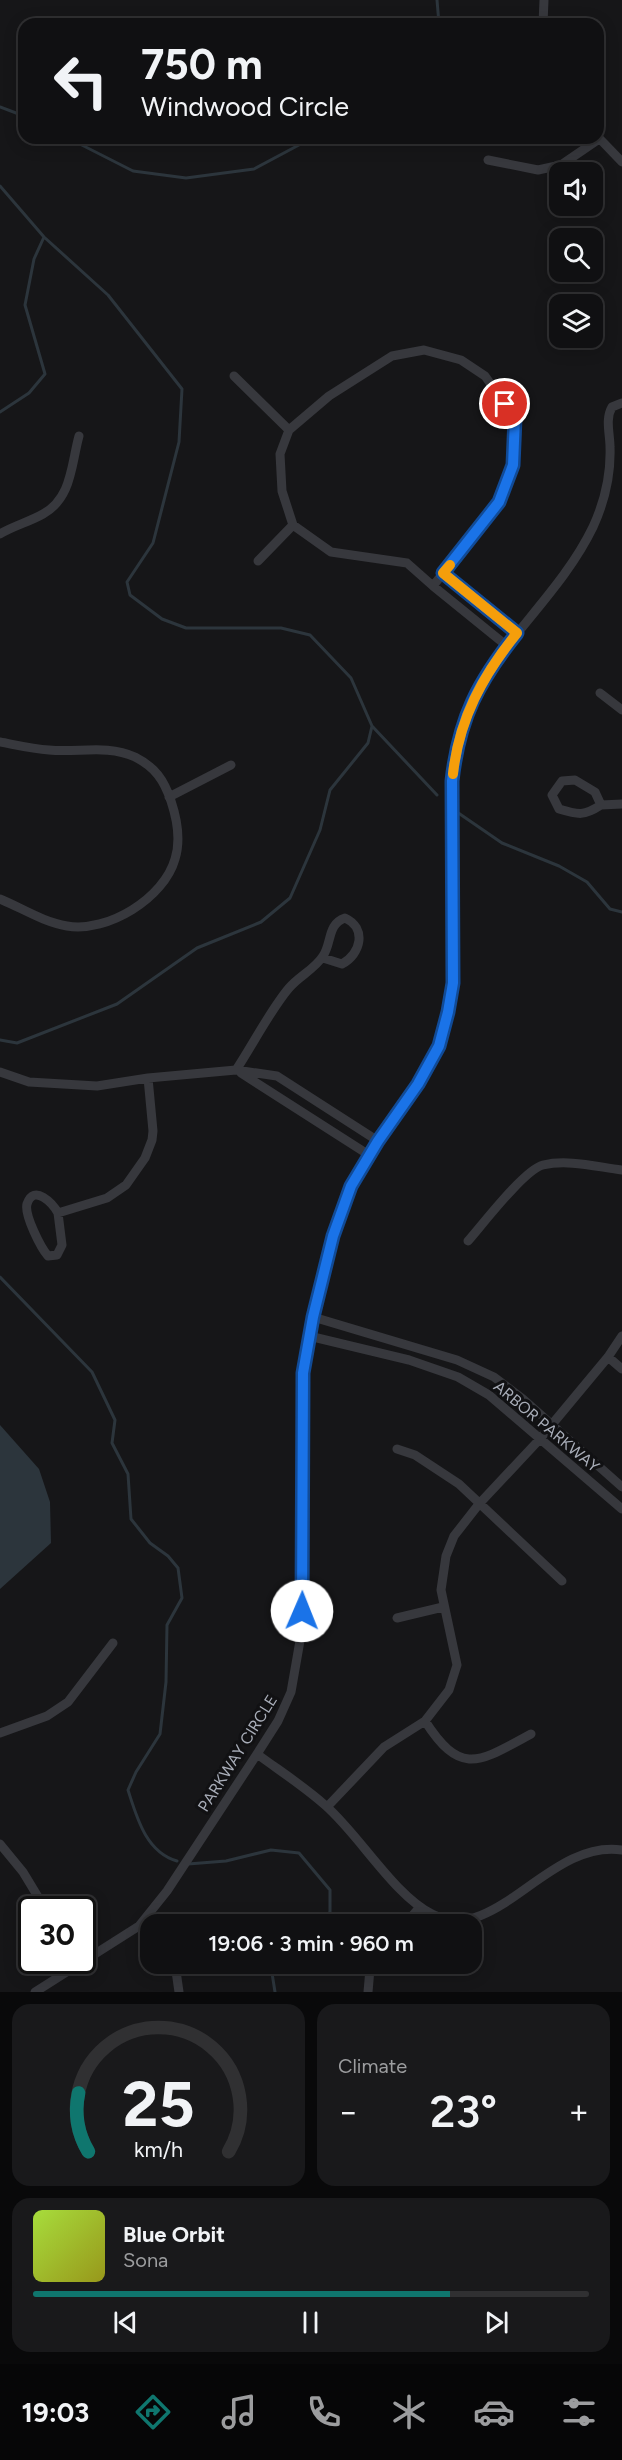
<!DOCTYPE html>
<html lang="en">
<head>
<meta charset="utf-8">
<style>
	body { margin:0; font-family:Figtree,sans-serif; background:#19191b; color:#f1f3f6; height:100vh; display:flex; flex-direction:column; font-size:22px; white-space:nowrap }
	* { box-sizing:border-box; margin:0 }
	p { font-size:20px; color:#9c9d9f }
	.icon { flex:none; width:33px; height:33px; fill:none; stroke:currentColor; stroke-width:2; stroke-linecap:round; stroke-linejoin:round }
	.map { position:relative; height:1992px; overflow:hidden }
	.sheet { display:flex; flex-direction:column; gap:12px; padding:12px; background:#09090a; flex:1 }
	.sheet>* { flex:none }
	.banner { position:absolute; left:18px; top:18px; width:586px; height:126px; border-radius:18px; box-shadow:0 3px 15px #0003,0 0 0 2px #303032; background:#101012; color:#f1f3f6; overflow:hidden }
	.buttons { position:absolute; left:549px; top:162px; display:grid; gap:12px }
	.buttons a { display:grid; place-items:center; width:54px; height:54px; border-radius:12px; background:#101012; box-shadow:0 3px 15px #0003,0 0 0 2px #303032; font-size:30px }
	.speed { position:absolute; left:18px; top:1896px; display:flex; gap:12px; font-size:30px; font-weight:700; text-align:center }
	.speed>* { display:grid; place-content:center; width:78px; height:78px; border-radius:50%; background:#101012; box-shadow:0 3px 15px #0003,0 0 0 2px #303032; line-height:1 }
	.speed .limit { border:3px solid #111; border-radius:9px; background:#fff; color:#111 }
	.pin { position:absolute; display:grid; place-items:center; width:51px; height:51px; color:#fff; margin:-26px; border:3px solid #fff; border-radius:50%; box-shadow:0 2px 6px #0007 }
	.me { position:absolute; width:66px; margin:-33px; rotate:1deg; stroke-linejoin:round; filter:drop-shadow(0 0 4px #0008) }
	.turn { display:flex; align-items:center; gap:21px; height:126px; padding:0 24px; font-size:27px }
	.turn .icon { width:78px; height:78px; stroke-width:2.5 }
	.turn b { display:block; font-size:42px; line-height:51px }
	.big { font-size:45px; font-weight:600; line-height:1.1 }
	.sheet .card { flex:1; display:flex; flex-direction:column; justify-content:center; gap:9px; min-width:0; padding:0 21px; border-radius:18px; background:#19191b }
	.sheet .dial { align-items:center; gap:0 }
	.dial svg { height:156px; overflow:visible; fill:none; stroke:#303032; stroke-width:7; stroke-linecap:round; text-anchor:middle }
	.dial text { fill:#f1f3f6; stroke:none }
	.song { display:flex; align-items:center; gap:18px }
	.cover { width:72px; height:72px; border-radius:9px; background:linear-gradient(135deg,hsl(80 70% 55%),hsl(60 70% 35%)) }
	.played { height:6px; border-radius:3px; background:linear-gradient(90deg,#0f766e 75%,#303032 75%) }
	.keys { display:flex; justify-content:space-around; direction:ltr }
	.heat { display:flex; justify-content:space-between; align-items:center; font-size:33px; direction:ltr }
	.sheet .tiles { flex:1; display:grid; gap:12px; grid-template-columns:1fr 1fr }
	.card:last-child { grid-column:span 2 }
	.trip { position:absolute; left:140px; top:1914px; width:342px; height:60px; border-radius:18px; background:#101012; box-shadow:0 3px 15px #0003,0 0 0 2px #303032; font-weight:600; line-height:60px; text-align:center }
	.tab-bar { display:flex; height:96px; justify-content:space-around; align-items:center; background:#060607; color:#9c9d9f }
	.tab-bar .icon { width:42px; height:42px }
	.tab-bar .selected { color:#0f766e }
	.tab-bar b { font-size:27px; color:#f1f3f6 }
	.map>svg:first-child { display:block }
	.water { fill:#2c353c }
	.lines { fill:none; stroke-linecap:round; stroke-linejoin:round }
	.stream { stroke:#2c353c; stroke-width:3 }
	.street { stroke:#37383d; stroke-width:9 }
	.route-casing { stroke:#114b97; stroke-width:15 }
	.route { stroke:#1a73e8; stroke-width:10 }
	.slow { stroke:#f59e0b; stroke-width:10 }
	.labels { text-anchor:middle; stroke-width:6; stroke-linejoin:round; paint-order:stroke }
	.street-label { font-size:16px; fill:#a8adb8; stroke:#111113 }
</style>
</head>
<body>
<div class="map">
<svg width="622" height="1992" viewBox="0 0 622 1992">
	<rect width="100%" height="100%" fill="#161618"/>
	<path class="water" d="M0,1425l39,44 11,33 1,41 -51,46z"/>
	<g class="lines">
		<path class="stream" d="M437,0l2,24
			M0,107l24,9
			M68,138l65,33 53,7 68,-9 58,-31
			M0,186l44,51 64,58 74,94 -3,53 -26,101 -26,39 3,13 32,24 24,9h95l29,7 41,43 21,48 -4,17 -38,47 -10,40 -30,68 -29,24 -64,26 -80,56 -100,39 -17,-3
			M0,412l29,-19 16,-19 -20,-69 9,-46 10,-22
			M372,726l65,69
			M454,810l48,33 57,23 28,16 23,27 12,3
			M0,1277l92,95 23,48 -3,23 16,31 3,45 19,24 18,13 10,12 4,30 -15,27 -1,57 -6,52 -24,38 -8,18c9,28 18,62 49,71
			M188,1864l38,-3 45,-11 28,3 31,37v22l-9,12
			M273,1964l-1,9 3,19"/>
		<path class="street" d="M543,24l1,-24
			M598,137l24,25
			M488,160l50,10 23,-5 38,-26
			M234,376l55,54
			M0,534c13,-8 29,-12 43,-20 29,-16 28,-49 36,-78
			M258,561l35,-36
			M443,573l74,60
			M433,586l66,-84 14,-37 2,-47 -30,-42 -24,-16 -37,-10 -32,6 -63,40 -40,34 -9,24 2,37 11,34 38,27 76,11 26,23 74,60
			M600,693l22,17
			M0,742c16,3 33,7 49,8 29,3 58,-6 86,7 20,10 29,23 36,44 6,18 10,39 4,58 -11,39 -67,74 -108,67 -24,-4 -45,-18 -67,-27
			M575,780l20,12 6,13c-17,11 -22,10 -42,4l-7,-14 10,-14z
			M169,797l62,-32
			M601,805l21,-1
			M236,1070c16,-24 35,-61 53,-82 10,-12 26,-19 34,-32 9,-13 4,-32 22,-38 22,10 16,36 -3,46l-19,-6
			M0,1072l29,10 68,4 51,-8 88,-8 41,6 101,65
			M241,1073l128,82
			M58,1213l4,32 -5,10 -9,1c-7,-8 -24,-41 -21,-52 7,-21 26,0 31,9l49,-15 19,-13 19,-27 7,-18 1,-9 -5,-53
			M468,1241c15,-17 56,-71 75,-76 25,-6 54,2 79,5
			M313,1317l144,43 37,17 29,22 99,88
			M309,1336l100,24 49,17 31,18 133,114
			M608,1357l14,12
			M397,1449l18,6 44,29 103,97
			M397,1618l46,-11
			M425,1721c36,56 54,41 106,13
			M0,1733l47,-17 21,-14 45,-59
			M257,1754c23,17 48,33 69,52 34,30 68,89 106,108 64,33 116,-75 190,-64
			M327,1807l57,-60 41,-26 24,-31 8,-25 -16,-75 5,-34 8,-20 25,-32 60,-64 69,-83 14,-21
			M0,1844l23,28 23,38
			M405,1924l15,-17
			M139,1926l11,7
			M175,1964l4,28
			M35,1992l104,-66 28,-35 90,-137 21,-33 13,-29 10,-57 1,-262 11,-56 20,-81 18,-50 27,-45 40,-57 21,-38 14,-63 -1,-202c4,-36 12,-72 32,-103 34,-52 82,-95 109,-151 11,-24 18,-53 17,-80 0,-13 -5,-28 2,-40l10,-4
			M368,1992l2,-23 3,-5"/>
	</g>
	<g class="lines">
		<defs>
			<path id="route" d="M302,1611l1,-238 10,-56 20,-81 18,-50 27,-45 40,-57 21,-38 9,-34 5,-29 -1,-202c7,-63 26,-99 65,-148l-74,-60 56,-71 14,-37 2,-47 -10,-14"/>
		</defs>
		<use href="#route" class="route-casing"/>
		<use href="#route" class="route"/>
		<path class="slow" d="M450,565l-7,8 74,60c-34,42 -58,86 -64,141"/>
	</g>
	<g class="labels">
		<g class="street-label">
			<text transform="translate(547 1426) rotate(40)" y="6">ARBOR PARKWAY</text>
			<text transform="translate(237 1753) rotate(-58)" y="6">PARKWAY CIRCLE</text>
		</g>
	</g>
</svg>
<div class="buttons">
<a><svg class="icon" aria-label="sound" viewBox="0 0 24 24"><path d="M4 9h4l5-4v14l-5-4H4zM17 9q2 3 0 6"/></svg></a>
<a><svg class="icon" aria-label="search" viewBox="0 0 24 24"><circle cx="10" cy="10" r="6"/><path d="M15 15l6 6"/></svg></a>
<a><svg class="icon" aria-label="layers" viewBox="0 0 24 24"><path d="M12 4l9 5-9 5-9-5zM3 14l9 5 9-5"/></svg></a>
</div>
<div class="speed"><div class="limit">30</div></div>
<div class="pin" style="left:505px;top:404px;background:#d93025"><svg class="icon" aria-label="arrive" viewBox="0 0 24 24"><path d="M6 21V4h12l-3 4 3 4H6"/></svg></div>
<svg class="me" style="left:302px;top:1611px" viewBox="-20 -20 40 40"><circle r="19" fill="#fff"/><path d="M0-13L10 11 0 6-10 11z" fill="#1a73e8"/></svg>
<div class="trip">19:06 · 3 min · 960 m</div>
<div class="banner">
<div class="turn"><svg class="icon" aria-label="left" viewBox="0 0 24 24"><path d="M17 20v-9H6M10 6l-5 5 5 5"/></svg><div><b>750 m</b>Windwood Circle</div></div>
</div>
</div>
<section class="sheet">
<div class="tiles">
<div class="card dial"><svg viewBox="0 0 100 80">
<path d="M14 69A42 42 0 1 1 86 69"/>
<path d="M14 69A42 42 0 0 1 9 39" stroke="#0f766e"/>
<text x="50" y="56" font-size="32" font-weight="700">25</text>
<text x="50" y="72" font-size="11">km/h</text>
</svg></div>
<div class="card"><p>Climate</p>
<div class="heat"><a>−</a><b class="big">23°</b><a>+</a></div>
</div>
<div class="card">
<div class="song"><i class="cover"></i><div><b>Blue Orbit</b><p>Sona</p></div></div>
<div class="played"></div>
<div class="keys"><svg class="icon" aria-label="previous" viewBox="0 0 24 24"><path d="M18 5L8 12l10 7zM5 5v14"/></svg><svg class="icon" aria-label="pause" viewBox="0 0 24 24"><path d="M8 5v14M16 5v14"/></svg><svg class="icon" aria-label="next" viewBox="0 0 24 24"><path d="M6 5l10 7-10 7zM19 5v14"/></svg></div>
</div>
</div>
</section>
<nav class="tab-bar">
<b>19:03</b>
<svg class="icon selected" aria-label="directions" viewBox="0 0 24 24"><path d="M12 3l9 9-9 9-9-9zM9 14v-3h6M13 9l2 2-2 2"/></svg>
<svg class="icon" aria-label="music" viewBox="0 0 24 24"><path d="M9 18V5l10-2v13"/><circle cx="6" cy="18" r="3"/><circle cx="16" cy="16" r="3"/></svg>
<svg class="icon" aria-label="phone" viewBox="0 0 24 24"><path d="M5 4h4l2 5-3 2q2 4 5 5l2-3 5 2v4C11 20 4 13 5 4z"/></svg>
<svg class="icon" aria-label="climate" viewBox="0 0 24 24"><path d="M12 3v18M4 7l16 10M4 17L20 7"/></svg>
<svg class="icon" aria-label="car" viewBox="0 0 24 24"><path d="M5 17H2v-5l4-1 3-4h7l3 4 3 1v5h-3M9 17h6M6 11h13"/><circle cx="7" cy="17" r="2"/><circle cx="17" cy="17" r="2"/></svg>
<svg class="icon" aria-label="filters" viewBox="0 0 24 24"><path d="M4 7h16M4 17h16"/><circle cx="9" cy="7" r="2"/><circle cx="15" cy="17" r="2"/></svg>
</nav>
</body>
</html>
